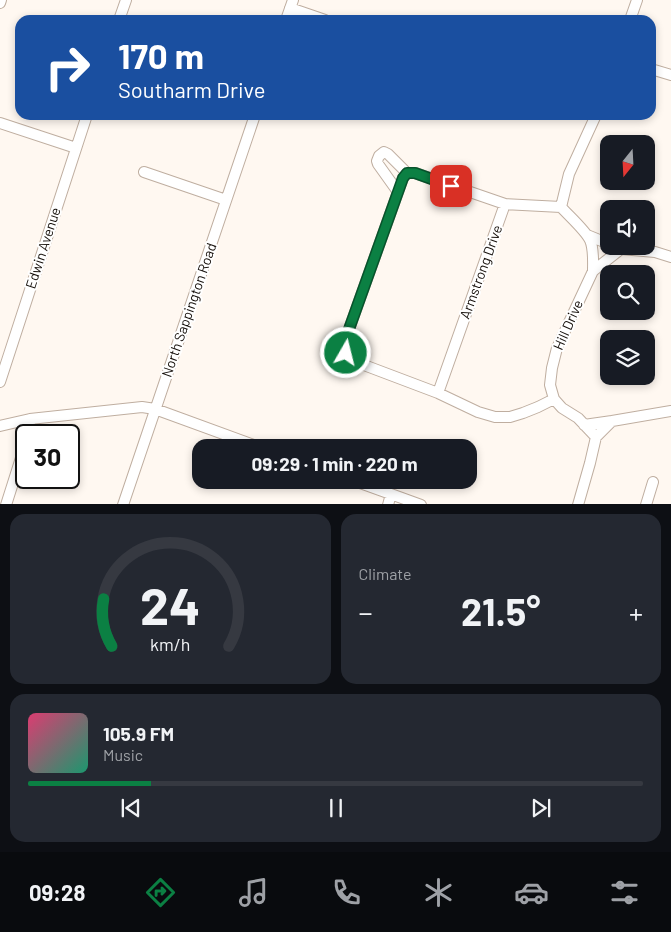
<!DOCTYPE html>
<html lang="en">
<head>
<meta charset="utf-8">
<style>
	body { margin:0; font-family:Barlow,sans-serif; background:#242831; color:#f1f3f6; height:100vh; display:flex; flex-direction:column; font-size:19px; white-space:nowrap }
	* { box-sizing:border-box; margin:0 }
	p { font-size:16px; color:#9ea1a6 }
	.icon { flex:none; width:28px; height:28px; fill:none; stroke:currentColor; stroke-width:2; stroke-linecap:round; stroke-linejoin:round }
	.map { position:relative; height:504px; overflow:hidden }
	.sheet { display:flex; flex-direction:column; gap:10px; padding:10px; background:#0d0f14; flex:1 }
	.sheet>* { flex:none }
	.guide { position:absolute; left:15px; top:15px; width:641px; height:105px; border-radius:15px; box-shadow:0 2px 8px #0003; background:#1a4fa0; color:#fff; overflow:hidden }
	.needle { width:32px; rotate:198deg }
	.buttons { position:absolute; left:600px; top:135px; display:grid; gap:10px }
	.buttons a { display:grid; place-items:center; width:55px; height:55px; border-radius:10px; background:#171b24; box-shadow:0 2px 8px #0003; font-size:25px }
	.speed { position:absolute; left:15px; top:424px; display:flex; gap:10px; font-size:25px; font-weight:700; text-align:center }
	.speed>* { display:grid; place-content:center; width:65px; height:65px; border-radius:50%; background:#171b24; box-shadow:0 2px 8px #0003; line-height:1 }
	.speed .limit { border:2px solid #111; border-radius:8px; background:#fff; color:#111 }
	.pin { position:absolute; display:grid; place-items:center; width:42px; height:42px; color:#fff; margin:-21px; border-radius:10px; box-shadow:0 2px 8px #0006 }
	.me { position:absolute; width:55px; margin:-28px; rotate:8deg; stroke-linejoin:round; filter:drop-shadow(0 0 4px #0008) }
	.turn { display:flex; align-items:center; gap:18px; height:105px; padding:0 20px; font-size:22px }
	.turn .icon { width:65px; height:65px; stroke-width:2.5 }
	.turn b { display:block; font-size:35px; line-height:42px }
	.big { font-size:38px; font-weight:700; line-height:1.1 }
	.sheet .widget { flex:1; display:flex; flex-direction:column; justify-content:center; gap:8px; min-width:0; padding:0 18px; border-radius:15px; background:#242831 }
	.sheet .dial { align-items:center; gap:0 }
	.dial svg { height:130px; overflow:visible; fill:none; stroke:#363941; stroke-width:7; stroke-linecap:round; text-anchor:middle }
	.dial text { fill:#f1f3f6; stroke:none }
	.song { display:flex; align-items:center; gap:15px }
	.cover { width:60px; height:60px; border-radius:8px; background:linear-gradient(135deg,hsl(340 70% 55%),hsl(160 70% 35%)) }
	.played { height:5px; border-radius:2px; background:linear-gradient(90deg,#0b8043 20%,#363941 20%) }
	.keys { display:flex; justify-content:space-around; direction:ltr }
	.heat { display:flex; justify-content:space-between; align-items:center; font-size:28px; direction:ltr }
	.sheet .tiles { flex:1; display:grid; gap:10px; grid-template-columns:1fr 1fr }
	.widget:last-child { grid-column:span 2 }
	.trip { position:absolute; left:192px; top:439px; width:285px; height:50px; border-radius:15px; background:#171b24; box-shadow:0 2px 8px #0003; font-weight:700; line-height:50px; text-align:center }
	.tab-bar { display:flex; height:80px; justify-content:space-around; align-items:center; background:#090b0e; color:#9ea1a6 }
	.tab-bar .icon { width:35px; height:35px }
	.tab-bar .selected { color:#0b8043 }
	.tab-bar b { font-size:22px; color:#f1f3f6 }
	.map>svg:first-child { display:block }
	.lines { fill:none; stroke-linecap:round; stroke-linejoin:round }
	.minor-casing { stroke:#bfaea0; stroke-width:12 }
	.minor { stroke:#fff; stroke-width:10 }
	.route-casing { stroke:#07532c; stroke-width:12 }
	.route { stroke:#0b8043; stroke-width:9 }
	.labels { text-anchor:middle; stroke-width:4; stroke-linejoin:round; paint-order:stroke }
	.street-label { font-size:14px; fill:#140e09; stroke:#fff }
</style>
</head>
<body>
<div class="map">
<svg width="671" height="505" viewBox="0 0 671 505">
	<rect width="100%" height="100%" fill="#fff8f1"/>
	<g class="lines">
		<defs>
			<path id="minor" d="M0,3l1,-3
				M290,8l35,12
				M119,20l7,-20
				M286,20l7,-20
				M630,20l7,-20
				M651,69l20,6
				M0,123l76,25
				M144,172l82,28
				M407,173l-4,5 -55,154c-3,10 -5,18 0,27l90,34 40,19 17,5h15l13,-4 15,-6 16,-8
				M407,173h8l90,31 56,3
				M398,192l-20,-28 -1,-3 2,-5 5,-4 4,2 19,19
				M561,207l8,-33 27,-59
				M561,207c8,9 24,23 29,33 4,9 3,21 3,31
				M587,235l22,9
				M616,247l5,2 34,3 16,5
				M347,337c-9,2 -22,18 -8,22 3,1 6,0 9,0
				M0,382l87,-267
				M438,393l67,-189
				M584,425l28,-4
				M0,426l30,-7 112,-12 13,2 107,39
				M28,435l2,-6v-10
				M596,437l16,-16 59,-10
				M352,480l69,25
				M6,505l20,-63
				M123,505l132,-390
				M388,505l3,-11
				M578,505l12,-42 6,-26 -18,-19 -16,-10 -8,-9 -4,-14 2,-17 5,-20 36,-77 28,-22
				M646,505l7,-23"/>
		</defs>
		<use href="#minor" class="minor-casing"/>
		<use href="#minor" class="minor"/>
	</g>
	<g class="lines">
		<defs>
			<path id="route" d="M346,353l-2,-5 4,-16 55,-154 4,-5h8l36,13"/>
		</defs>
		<use href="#route" class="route-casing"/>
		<use href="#route" class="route"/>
	</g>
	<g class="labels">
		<g class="street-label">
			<text transform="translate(43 248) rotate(-72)" y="5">Edwin Avenue</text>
			<text transform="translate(481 272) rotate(-70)" y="5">Armstrong Drive</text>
			<text transform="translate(189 310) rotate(-71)" y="5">North Sappington Road</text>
			<text transform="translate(568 325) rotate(-66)" y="5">Hill Drive</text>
		</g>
	</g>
</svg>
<div class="buttons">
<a><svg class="needle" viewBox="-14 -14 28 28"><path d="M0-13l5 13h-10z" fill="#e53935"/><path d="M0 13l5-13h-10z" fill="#9ea1a6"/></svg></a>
<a><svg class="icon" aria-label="sound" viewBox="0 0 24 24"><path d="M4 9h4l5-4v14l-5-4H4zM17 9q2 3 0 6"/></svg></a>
<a><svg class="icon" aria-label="search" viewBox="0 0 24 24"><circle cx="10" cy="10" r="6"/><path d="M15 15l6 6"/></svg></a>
<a><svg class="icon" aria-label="layers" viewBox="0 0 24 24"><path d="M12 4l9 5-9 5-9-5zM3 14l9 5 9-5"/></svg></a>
</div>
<div class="speed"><div class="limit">30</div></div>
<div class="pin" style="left:451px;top:186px;background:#d93025"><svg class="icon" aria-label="arrive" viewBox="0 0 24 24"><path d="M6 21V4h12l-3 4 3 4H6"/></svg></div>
<svg class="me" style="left:346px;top:353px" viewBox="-20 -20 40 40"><circle r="17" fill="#0b8043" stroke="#fff" stroke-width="3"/><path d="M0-11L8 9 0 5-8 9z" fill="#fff"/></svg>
<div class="trip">09:29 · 1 min · 220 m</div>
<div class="guide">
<div class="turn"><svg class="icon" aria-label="right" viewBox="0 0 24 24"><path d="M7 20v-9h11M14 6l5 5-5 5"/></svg><div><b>170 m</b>Southarm Drive</div></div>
</div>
</div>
<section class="sheet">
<div class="tiles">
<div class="widget dial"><svg viewBox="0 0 100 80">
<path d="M14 69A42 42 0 1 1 86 69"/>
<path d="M14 69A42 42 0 0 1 9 40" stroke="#0b8043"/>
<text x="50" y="56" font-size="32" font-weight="700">24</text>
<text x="50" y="72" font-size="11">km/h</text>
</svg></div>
<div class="widget"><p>Climate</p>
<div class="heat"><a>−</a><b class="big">21.5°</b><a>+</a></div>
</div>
<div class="widget">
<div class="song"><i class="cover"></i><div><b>105.9 FM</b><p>Music</p></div></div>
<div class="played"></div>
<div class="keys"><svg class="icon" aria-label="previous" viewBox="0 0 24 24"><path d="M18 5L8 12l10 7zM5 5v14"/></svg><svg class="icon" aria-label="pause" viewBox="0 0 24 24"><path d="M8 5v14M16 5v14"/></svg><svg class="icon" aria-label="next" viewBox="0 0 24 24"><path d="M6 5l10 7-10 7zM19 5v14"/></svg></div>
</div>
</div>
</section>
<nav class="tab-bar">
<b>09:28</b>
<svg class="icon selected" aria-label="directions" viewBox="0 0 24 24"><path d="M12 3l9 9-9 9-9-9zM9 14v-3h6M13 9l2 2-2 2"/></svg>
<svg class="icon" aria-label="music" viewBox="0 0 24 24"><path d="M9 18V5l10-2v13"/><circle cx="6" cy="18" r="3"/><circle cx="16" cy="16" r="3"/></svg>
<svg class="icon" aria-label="phone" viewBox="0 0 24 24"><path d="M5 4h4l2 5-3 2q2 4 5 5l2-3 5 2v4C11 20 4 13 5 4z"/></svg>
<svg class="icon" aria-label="climate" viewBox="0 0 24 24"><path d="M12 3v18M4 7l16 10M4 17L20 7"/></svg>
<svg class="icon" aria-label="car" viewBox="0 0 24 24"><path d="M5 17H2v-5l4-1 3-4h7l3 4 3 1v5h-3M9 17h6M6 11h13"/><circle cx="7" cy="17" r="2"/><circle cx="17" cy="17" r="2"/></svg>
<svg class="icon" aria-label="filters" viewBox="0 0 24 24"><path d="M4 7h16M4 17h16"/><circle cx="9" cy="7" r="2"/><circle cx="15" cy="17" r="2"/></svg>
</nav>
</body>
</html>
